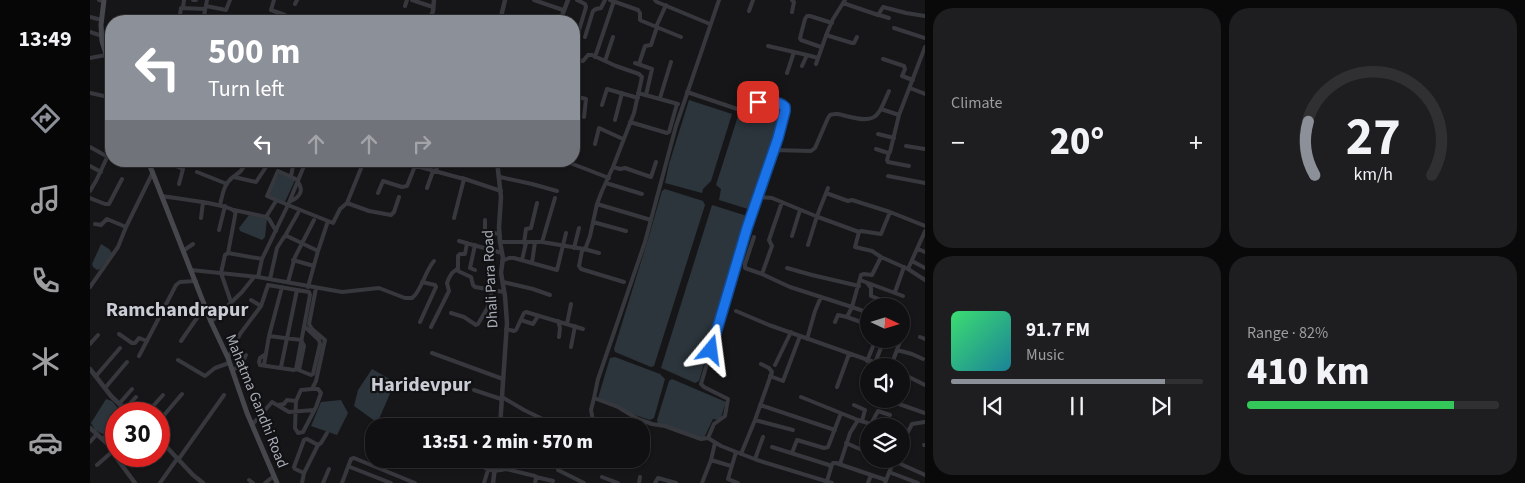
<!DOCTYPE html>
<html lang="en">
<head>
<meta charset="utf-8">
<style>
	body { margin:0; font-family:"Source Sans 3",sans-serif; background:#1e1e20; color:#f1f3f6; height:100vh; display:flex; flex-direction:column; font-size:19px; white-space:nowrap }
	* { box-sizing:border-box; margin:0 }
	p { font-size:16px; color:#9c9d9f }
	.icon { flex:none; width:28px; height:28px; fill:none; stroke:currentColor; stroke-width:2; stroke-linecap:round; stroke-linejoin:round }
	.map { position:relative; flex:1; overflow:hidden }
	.drawer { display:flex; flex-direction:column; gap:8px; padding:8px; background:#09090a; width:600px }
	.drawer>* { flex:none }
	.guide { position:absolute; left:15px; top:15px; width:475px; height:152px; border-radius:20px; box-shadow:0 1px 4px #0004,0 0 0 1px #303032; background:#8c9099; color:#fff; overflow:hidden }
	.needle { width:32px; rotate:94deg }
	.tools { position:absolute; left:770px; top:298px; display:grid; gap:10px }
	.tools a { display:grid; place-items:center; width:50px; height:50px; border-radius:50%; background:#101012; box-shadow:0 1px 4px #0004,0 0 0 1px #303032; font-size:25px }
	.speed { position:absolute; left:15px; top:402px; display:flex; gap:10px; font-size:25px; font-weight:700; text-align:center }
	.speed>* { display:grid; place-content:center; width:65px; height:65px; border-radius:50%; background:#101012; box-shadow:0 1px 4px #0004,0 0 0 1px #303032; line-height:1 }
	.speed .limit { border:8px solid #d22; background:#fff; color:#111 }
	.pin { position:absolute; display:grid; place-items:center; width:42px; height:42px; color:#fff; margin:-21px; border-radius:10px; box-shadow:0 2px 8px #0006 }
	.me { position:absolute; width:55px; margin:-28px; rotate:16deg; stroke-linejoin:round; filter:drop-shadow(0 0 4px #0008) }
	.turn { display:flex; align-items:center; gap:18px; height:105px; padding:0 20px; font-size:22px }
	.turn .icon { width:65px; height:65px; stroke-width:2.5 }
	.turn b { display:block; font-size:35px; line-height:42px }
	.lanes { display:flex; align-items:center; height:48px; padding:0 20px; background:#0003; justify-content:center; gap:25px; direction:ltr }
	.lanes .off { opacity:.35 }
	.big { font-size:38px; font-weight:800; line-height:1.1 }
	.drawer .card { flex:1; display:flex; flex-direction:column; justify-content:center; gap:8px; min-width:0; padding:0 18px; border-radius:20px; background:#1e1e20 }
	.drawer .dial { align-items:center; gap:0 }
	.dial svg { height:130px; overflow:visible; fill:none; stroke:#303032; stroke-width:7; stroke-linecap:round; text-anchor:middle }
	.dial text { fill:#f1f3f6; stroke:none }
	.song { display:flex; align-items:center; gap:15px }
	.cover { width:60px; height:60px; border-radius:8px; background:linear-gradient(135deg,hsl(140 70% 55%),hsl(190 70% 35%)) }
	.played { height:5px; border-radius:2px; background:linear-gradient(90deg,#8c9099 85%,#303032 85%) }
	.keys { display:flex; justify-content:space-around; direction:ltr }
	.heat { display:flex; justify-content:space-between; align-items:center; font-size:28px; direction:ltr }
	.charge { height:8px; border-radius:4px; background:linear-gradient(90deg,#34c759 82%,#303032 0) }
	.drawer .tiles { flex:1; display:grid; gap:8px; grid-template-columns:repeat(2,1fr) }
	.trip { position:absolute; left:275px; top:418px; width:285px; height:50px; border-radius:20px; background:#101012; box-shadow:0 1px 4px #0004,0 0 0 1px #303032; font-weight:800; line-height:50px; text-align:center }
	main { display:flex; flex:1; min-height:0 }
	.menu { display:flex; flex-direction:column; width:90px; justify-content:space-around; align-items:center; background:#060607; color:#9c9d9f }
	.menu .icon { width:35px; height:35px }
	.menu .on { color:#8c9099 }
	.menu b { font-size:22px; color:#f1f3f6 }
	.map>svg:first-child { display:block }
	.water { fill:#2c353c }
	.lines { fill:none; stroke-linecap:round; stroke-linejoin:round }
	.minor { stroke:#37383d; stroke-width:4 }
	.tertiary { stroke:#37383d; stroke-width:4.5 }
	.secondary { stroke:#45474d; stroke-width:5 }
	.route-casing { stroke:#114b97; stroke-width:12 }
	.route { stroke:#1a73e8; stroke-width:9 }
	.labels { text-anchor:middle; stroke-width:4.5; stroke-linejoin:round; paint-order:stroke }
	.street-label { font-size:15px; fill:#a8adb8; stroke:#111113 }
	.district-label { font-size:20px; font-weight:bold; fill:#c9ccd4; stroke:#111113 }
</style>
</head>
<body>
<main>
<nav class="menu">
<b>13:49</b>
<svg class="icon on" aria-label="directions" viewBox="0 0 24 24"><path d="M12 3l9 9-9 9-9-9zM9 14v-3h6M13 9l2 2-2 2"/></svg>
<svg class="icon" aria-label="music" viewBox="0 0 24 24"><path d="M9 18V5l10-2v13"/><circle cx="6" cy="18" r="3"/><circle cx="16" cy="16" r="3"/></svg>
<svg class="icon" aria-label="phone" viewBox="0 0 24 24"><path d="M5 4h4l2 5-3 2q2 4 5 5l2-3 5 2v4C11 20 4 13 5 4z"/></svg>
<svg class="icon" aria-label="climate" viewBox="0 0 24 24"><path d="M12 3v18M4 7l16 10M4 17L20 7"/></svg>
<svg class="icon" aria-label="car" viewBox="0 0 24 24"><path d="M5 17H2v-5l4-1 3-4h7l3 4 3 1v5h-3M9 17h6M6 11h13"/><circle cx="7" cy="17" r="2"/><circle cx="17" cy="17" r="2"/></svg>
</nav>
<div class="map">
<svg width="835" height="483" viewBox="0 0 835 483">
	<rect width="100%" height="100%" fill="#161618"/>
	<path class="water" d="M599,100l43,14 -21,67 -8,8 -1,4 -37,-10 4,-19z
		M670,106l19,5 2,3 -30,96 -32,-10 2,-11 -5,-4 22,-69 16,4z
		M190,172l15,8 -11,24 -17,-7z
		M575,189l38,12 2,4 -51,161 -3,1 -36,-15 -1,-3 35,-113 13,-45z
		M622,205l35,11v4l-48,161 -4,2 -34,-15z
		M159,215l18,4 -2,18 -3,3 -22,-9 -1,-3z
		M11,244l8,5 3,4 -12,16 -3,1 -4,-3 -1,-3z
		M525,357l45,17 5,5 -11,39 -4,2 -21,-7 -31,-15 12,-40z
		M282,369l23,13 -16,37 -4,2 -21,-15 4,-16z
		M582,379l54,23 -6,18 -7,-1 -9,19c-16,1 -32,-8 -46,-14l-1,-4 12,-39z
		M16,399l6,2 5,6v7h-1v8l-11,13 -10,-5 -4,-7z
		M251,400l7,13 -11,22 -26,-9 10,-24z"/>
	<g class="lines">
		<path class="minor" d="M9,0l4,1
			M103,0h3
			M184,0l-3,10 14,5v6
			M322,0l21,7
			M444,0l29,10
			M520,0l28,10 2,3v7l2,1 39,16
			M565,0l2,2 53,22
			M753,3l35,12 5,-8 23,6 19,3
			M205,4l2,-4
			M116,6l20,4 4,-10
			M315,6l2,-6
			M93,8l1,-8
			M659,11l4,-11
			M702,12l2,-10 -2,-2
			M789,15l10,3
			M443,16l11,5
			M0,17l12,3
			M89,21l2,-13 24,1
			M113,21l4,-21
			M566,27l10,-22
			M804,28l31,10
			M0,32l12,4
			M736,35l26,8h2l3,-6
			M495,37l8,-26 3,-2 5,-1 4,-8
			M678,46l39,9
			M484,47l12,-40 -1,-3 -8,-4
			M731,47l-20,-7 -1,-2 5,-19 2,-3h3l22,7
			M505,57l19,-56
			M0,58l16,-3
			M793,59l21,7 1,3 -3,7 11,4
			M484,60l9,1 5,-6h4l24,11 23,8 3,3 -8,36 -21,54 -11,24 -5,13 -7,32 -4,11 -4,4 -3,15 2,3 43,13
			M515,61l8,-24
			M545,63l17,6 -6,26
			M549,64l6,-18 6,-1 6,-18
			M726,64l11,-31 6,-14 12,-19
			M712,66l5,-11 11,3
			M697,73l7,-21
			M820,88l15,6
			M597,92l62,21 5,-2 5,-10 3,-1 20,4 3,3 -4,18 -29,87 -51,172 3,3 24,12 -3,17 -11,8 -6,14 13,8 36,14 75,23
			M0,93l14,3 7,-2
			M548,93l40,11
			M484,96l12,3 -2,18
			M570,98l11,-36
			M512,105l5,-16 31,9
			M791,109l18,6
			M525,120l7,-27
			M540,122l37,11 2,-1 8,-28
			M788,134l16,4
			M505,144l4,-16 24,11
			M816,146l19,3
			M0,147l18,10
			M786,149l12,4 2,-1 9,-37 26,-68
			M683,150l38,1 4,-3 13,-30 2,-3c6,-2 10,-1 16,1 31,8 31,2 43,-25
			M799,153l-2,7 1,2 21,4
			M80,161l1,3 12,5 -4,15
			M110,161l12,5 7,-1 2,-4
			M308,161l66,18 -10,39
			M475,161l44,17
			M0,166l11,6
			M523,167l7,2 5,-1 26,9 5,-15
			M346,171l3,-10
			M107,172l30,12
			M201,176l3,-15
			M798,176l37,7
			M144,177l22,5 14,-21
			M410,177l32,7 25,7
			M372,178l39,13
			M208,180l-20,-9 -11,25 21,9 18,-44
			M516,183l36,11
			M337,188l6,-17
			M0,191l6,-10 15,-32
			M288,193l5,-12 19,6 5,-1 10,-25
			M736,193l22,8 4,-1 38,12 35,14
			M72,196c11,2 69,8 73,16 1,1 0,3 0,4l-7,37
			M668,197l14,1 46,19 41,15
			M0,198l15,6h4l13,-25
			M201,201c9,-4 13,-11 7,-19
			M257,203l22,8 22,4 3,-3 5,-15
			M507,204l54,16
			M130,205c2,-8 3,-17 8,-23 8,-10 13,-6 18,-21
			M144,210l32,7 3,2 7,12
			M800,212l-9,22 -20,-3 -2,1 -4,15 17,4 9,6 27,12 17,-38
			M176,217l10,-16
			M111,218l2,-16
			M395,220v9l4,3 10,2
			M503,222l33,9
			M5,224l6,1 6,-6 19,8
			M129,230l6,-24
			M195,236l13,-23
			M702,236l8,-26
			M664,237l-9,27v4l17,6 28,13 62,20 -5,10 22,8
			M369,241l43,12
			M410,242h42l42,7 15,4
			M452,242l13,-44
			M377,243l-2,11h-5l-2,2v15l13,6 2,8 2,2 29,5
			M434,243l2,-14 5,-1 6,-25
			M718,245l9,-29 11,-28
			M484,248l5,-20
			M828,249l7,3
			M93,251l10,-7
			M228,251l9,-27
			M203,260l21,6
			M432,260l4,-17
			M412,261l7,-3h5l43,12 9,-37
			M822,261l13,7
			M442,263l3,-21
			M697,268l25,7 47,11
			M818,269l17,11
			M101,270l67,7 84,15 37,-4 26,10h7c9,-6 13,-27 22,-37
			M385,270l-5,-2 5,-23
			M672,274l10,-28 -3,-6 1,-3 12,-35
			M168,277l4,-18 26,-54 45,18 7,-14 7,-6 17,-42
			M180,279l7,-31 7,-11 3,-1 31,15 -10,36
			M770,280l43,16
			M198,282l7,-25 19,-37
			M413,282l30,7 17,6
			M778,284l3,4v8l26,10
			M0,287l28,-40 8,-20 27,-55
			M805,292l9,-25
			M161,300l10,6
			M141,302l-10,-29 4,-18 3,-2 34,6
			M646,311l33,14 116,41
			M361,313l13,4 12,8 2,-1 10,-17 4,-17
			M779,313l-17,-6 9,-32 3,-1 8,1 9,-18
			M431,320l12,4 5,-8
			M468,321l2,7 -1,9
			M121,322l31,-30 12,-15
			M330,322l16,-35 -1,-2 -13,-3
			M745,322l3,-7 9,2
			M477,324l4,-20
			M341,327l18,-36 -2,-8 2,-5 3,-5 5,-4
			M416,329l8,2 2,-1 8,-17 2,-1 57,17
			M811,333l5,-14
			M29,334l13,9h3l4,-5 8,3
			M179,336l32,4 3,6 -5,24
			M830,337l5,2
			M717,339l8,-28 6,-14
			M91,341l18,-26 7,-8
			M0,344l8,-9
			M481,347l4,-21
			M807,350l15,4 11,5
			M342,353l71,26
			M49,356l37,-71 4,-3 16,-1
			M138,358l12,-24 21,-28 7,-21 41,7 1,3 -14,74 -2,1 -34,-5 -1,-3 1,-4 6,-4
			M88,360l27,16 10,-8 14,-5
			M777,361l9,-22
			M785,363l7,-18
			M174,365l5,-29 13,-49
			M685,365l16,-33
			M801,366l10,-27
			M191,367l16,-77
			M206,369l15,6 2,-1 7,-30 -1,-4 -15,-14
			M142,370l9,-4 5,-11
			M811,373l24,12
			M6,376l24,-28
			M680,376l13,5 17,-45
			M747,387l12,-33
			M15,388l22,-26
			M222,389l-11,1 -5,11 -1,27 3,5 5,-1 13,-25 5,-14 -3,-4h-6l4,-8 9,-41 -13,-11 -3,-5 7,-36
			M384,390l27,9
			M412,397l22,13 33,16
			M711,397l57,23 19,6
			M504,398l4,-19 47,-137 31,-116 43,-126
			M29,404l13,-15
			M809,404l26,9
			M188,405l6,-1 3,-4 9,1
			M670,405l75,25
			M764,405l11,5 -3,11
			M35,409l11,-12
			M56,414l17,-19
			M665,420l38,10
			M69,421l23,-27
			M781,424l7,-13 12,4
			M162,425l20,-23 17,10 25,-2
			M394,426l1,-2
			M504,426l-3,-16 3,-12 24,9 20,12 14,5 13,2 36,13 7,-1
			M13,439l13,-15
			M0,442l7,-8
			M625,443l-4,17 20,6
			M756,443l23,10
			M811,445l11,-21 13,-2
			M834,445h1
			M682,447l57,18 2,3 -4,13
			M646,452l-8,27 10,4
			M702,453l5,-13 27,8 4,-1 13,-34
			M651,454l14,-34 17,-48 -3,-4 -8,-4
			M337,459l6,2 3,-2
			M385,459v5l19,7 12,-2 29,7 1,2 -1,5
			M471,459l-3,11 26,13
			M665,459l8,-22
			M794,459l9,3
			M88,460l46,-65
			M804,461l31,14
			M750,464l10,-31 8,-13
			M7,465l16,-14
			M260,467l41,16
			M741,467l2,-4h3l50,17
			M412,470l3,-11
			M799,472l29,11
			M214,473l-9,-4 -1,-2 10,-27 3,-1 11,6
			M446,477l17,4
			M512,477l16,6
			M159,480l4,3
			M70,483l17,-24
			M175,483l9,-7
			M212,483l2,-10 14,-28 3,-2 6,-10
			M233,483l6,-14
			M252,483l9,-24 3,-1 61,25
			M394,483l4,-13
			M549,483l1,-6
			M565,483l3,-5 18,5
			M612,483l9,-23
			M778,483l3,-8
			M795,483l9,-23"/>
		<path class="tertiary" d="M339,21l4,-10 1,-11
			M410,21l5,-21
			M470,21l8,-21
			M407,161l4,36 -2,30 1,15 3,16 -2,15 4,23 2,27 -7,103
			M0,369l21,27 19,18
			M0,428l21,19 7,13 17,23
			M69,439l34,36 10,8
			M403,483l3,-24"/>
		<path class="secondary" d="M14,0l-3,25 1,16 9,29
			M58,161l63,161 17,36 19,55 30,70"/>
	</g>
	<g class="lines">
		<defs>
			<path id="route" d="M621,350l36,-122 31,-90 7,-27v-4c-5,-5 -19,-8 -27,-5"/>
		</defs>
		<use href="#route" class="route-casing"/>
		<use href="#route" class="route"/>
	</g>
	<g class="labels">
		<g class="street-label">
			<text transform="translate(400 279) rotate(-93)" y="5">Dhali Para Road</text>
			<text transform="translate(167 401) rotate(68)" y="5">Mahatma Gandhi Road</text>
		</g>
		<g class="district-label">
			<text x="87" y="316">Ramchandrapur</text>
			<text x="331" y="391">Haridevpur</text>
		</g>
	</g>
</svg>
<div class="tools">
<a><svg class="needle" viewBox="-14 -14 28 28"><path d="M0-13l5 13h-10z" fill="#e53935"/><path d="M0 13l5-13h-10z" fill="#9c9d9f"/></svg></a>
<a><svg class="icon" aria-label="sound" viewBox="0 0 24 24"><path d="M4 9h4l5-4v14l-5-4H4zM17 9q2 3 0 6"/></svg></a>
<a><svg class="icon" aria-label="layers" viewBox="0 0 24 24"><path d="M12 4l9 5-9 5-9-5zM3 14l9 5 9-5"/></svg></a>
</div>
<div class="speed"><div class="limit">30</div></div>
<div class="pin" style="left:668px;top:102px;background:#d93025"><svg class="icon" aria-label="arrive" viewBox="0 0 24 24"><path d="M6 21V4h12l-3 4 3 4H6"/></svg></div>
<svg class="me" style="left:621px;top:350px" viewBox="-20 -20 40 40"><path d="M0-17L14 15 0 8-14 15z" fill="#1a73e8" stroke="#fff" stroke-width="4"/></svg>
<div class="trip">13:51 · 2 min · 570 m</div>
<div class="guide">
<div class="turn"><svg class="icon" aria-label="left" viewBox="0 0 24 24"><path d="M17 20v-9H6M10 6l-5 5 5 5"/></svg><div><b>500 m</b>Turn left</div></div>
<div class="lanes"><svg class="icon" aria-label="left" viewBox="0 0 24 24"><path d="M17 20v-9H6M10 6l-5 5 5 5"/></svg><svg class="icon off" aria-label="ahead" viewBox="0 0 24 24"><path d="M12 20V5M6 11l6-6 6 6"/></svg><svg class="icon off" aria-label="ahead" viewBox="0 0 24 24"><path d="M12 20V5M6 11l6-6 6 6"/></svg><svg class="icon off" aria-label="right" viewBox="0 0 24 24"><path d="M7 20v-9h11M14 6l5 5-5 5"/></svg></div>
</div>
</div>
<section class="drawer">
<div class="tiles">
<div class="card"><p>Climate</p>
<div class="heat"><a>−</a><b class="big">20°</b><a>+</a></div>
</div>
<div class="card dial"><svg viewBox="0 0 100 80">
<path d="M14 69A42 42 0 1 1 86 69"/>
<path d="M14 69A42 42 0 0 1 10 36" stroke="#8c9099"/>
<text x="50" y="56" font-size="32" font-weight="700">27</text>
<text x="50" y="72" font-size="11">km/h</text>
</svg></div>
<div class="card">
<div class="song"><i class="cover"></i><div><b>91.7 FM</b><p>Music</p></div></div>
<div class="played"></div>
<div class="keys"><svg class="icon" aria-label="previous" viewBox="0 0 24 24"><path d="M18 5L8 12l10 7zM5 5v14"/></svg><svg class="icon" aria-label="pause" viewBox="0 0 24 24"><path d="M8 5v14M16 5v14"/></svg><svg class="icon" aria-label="next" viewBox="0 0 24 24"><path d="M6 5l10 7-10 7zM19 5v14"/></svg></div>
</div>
<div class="card"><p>Range · 82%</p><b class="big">410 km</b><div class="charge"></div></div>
</div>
</section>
</main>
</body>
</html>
